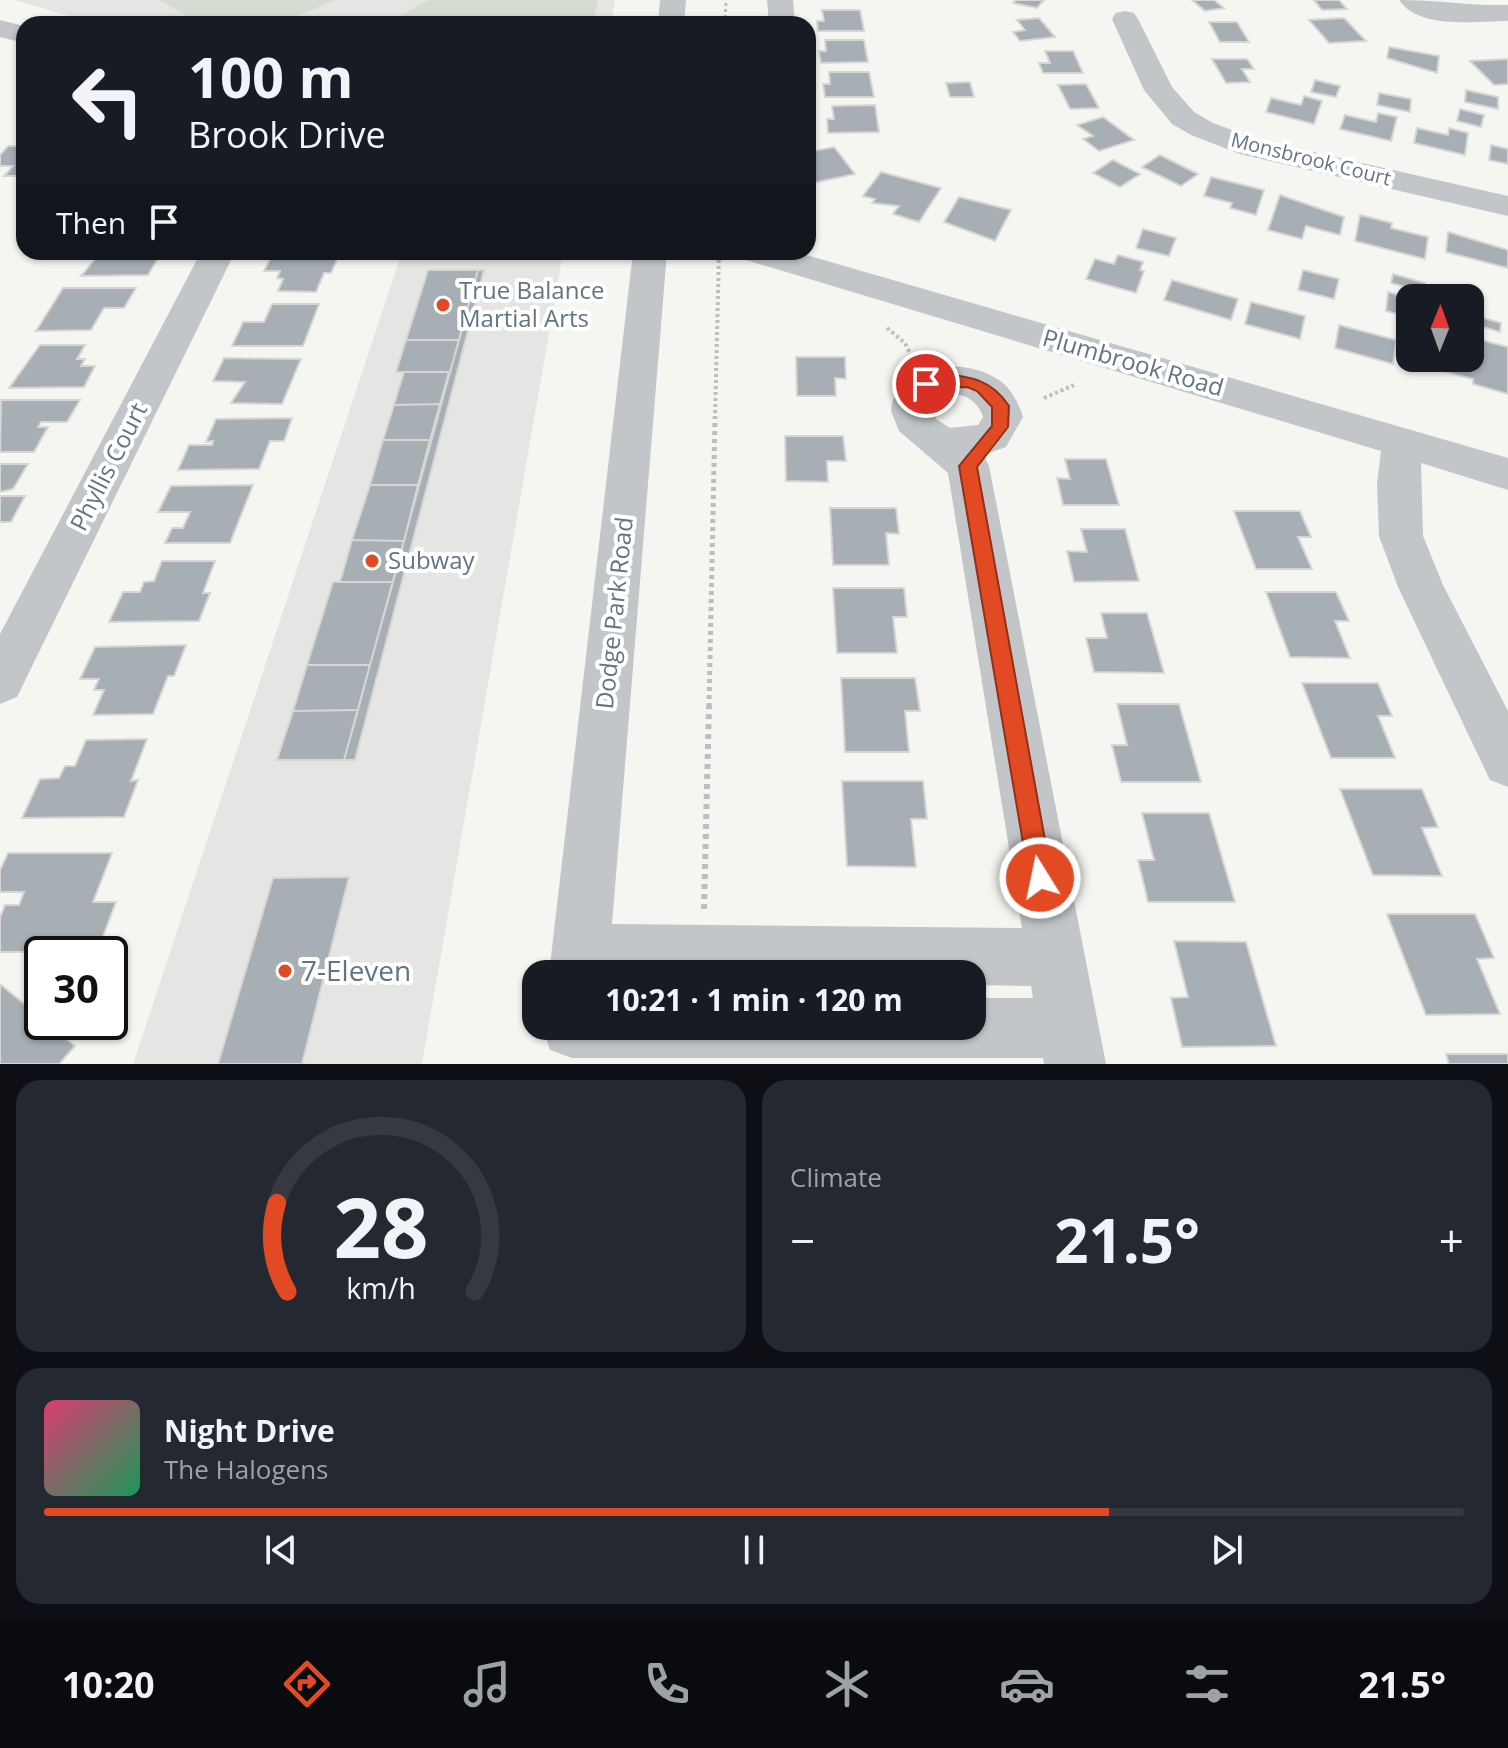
<!DOCTYPE html>
<html lang="en">
<head>
<meta charset="utf-8">
<style>
	body { margin:0; font-family:"Open Sans",sans-serif; background:#242831; color:#f1f3f6; height:100vh; display:flex; flex-direction:column; font-size:30px; white-space:nowrap }
	* { box-sizing:border-box; margin:0 }
	p { font-size:26px; color:#9ea1a6 }
	.icon { flex:none; width:44px; height:44px; fill:none; stroke:currentColor; stroke-width:2; stroke-linecap:round; stroke-linejoin:round }
	.map { position:relative; height:1064px; overflow:hidden }
	.side { display:flex; flex-direction:column; gap:16px; padding:16px; background:#0d0f14; flex:1 }
	.side>* { flex:none }
	.hud { position:absolute; left:16px; top:16px; width:800px; height:244px; border-radius:24px; box-shadow:0 2px 6px #0004; background:#171b24; color:#f1f3f6; overflow:hidden }
	.needle { width:52px; rotate:1deg }
	.fabs { position:absolute; left:1396px; top:284px; display:grid; gap:16px }
	.fabs a { display:grid; place-items:center; width:88px; height:88px; border-radius:16px; background:#171b24; box-shadow:0 2px 6px #0004; font-size:40px }
	.speed { position:absolute; left:24px; top:936px; display:flex; gap:16px; font-size:40px; font-weight:700; text-align:center }
	.speed>* { display:grid; place-content:center; width:104px; height:104px; border-radius:50%; background:#171b24; box-shadow:0 2px 6px #0004; line-height:1 }
	.speed .limit { border:4px solid #111; border-radius:12px; background:#fff; color:#111 }
	.pin { position:absolute; display:grid; place-items:center; width:68px; height:68px; color:#fff; margin:-34px; border:4px solid #fff; border-radius:50%; box-shadow:0 2px 8px #0007 }
	.me { position:absolute; width:88px; margin:-44px; rotate:350deg; stroke-linejoin:round; filter:drop-shadow(0 0 6px #0008) }
	.turn { display:flex; align-items:center; gap:28px; height:168px; padding:0 40px; font-size:36px }
	.turn .icon { width:104px; height:104px; stroke-width:2.5 }
	.turn b { display:block; font-size:56px; line-height:68px }
	.then { display:flex; align-items:center; height:76px; padding:0 40px; background:#0003; gap:16px; font-size:30px }
	.big { font-size:60px; font-weight:700; line-height:1.1 }
	.side .card { flex:1; display:flex; flex-direction:column; justify-content:center; gap:12px; min-width:0; padding:0 28px; border-radius:24px; background:#242831 }
	.side .dial { align-items:center; gap:0 }
	.dial svg { height:208px; overflow:visible; fill:none; stroke:#363941; stroke-width:7; stroke-linecap:round; text-anchor:middle }
	.dial text { fill:#f1f3f6; stroke:none }
	.song { display:flex; align-items:center; gap:24px }
	.cover { width:96px; height:96px; border-radius:12px; background:linear-gradient(135deg,hsl(340 70% 55%),hsl(150 70% 35%)) }
	.played { height:8px; border-radius:4px; background:linear-gradient(90deg,#e24a23 75%,#363941 75%) }
	.keys { display:flex; justify-content:space-around; direction:ltr }
	.heat { display:flex; justify-content:space-between; align-items:center; font-size:44px; direction:ltr }
	.side .tiles { flex:1; display:grid; gap:16px; grid-template-columns:1fr 1fr }
	.card:last-child { grid-column:span 2 }
	.trip { position:absolute; left:522px; top:960px; width:464px; height:80px; border-radius:24px; background:#171b24; box-shadow:0 2px 6px #0004; font-weight:700; line-height:80px; text-align:center }
	.tab-bar { display:flex; height:128px; justify-content:space-around; align-items:center; background:#090b0e; color:#9ea1a6 }
	.tab-bar .icon { width:56px; height:56px }
	.tab-bar .on { color:#e24a23 }
	.tab-bar b { font-size:36px; color:#f1f3f6 }
	.map>svg:first-child { display:block }
	.built { fill:#e5e6e4 }
	.green { fill:#d6dcd2 }
	.building { fill:#a7afb4; stroke:#d6d6d4; stroke-width:2 }
	.lines { fill:none; stroke-linecap:round; stroke-linejoin:round }
	.path-far3 { stroke:#bcbec0; stroke-width:3; stroke-dasharray:3 3; stroke-linecap:butt }
	.path-far2 { stroke:#bcbec0; stroke-width:4; stroke-dasharray:3 3; stroke-linecap:butt }
	.path-far1 { stroke:#bcbec0; stroke-width:5; stroke-dasharray:4 4; stroke-linecap:butt }
	.path { stroke:#bcbec0; stroke-width:6; stroke-dasharray:5 5; stroke-linecap:butt }
	.minor { fill:#c2c6c9; fill-rule:evenodd }
	.route { fill:#e24a23; stroke:#933017; stroke-width:2 }
	.poi-dot { fill:#e24a23; stroke:#fff; stroke-width:3 }
	.labels { text-anchor:middle; stroke-width:8; stroke-linejoin:round; paint-order:stroke }
	.far-street-label { font-size:20px; fill:#647582; stroke:#fff }
	.poi-label { font-size:24px; fill:#647582; stroke:#fff; text-anchor:start }
	.street-label { font-size:24px; fill:#647582; stroke:#fff }
	.near-poi-label { font-size:28px; fill:#647582; stroke:#fff; text-anchor:start }
</style>
</head>
<body>
<div class="map">
<svg width="1508" height="1064" viewBox="0 0 1508 1064">
	<rect width="100%" height="100%" fill="#f5f5f1"/>
	<path class="built" d="M14,0h601l-4,24h-514z
		M402,252h161l-141,812h-289z"/>
	<path class="green" d="M159,0h176l-57,24h-77z
		M429,0h169l-5,24h-209z"/>
	<path class="building" d="M1016,0h28l-7,8 -24,-5z
		M1192,0h22l10,8 -19,3z
		M1314,0h25l8,9 -25,1z
		M822,10h38l4,21h-46l-1,-10h7z
		M1039,18l16,19 -35,4 -7,-9 12,-2 -8,-10z
		M1344,18l22,23 -37,2 -20,-23z
		M1209,22h28l12,20h-29z
		M825,40h39l4,22 -47,1 -2,-12h7z
		M1389,47l50,9 -2,17 -50,-15z
		M1045,51h28l10,22h-40l-4,-10h11z
		M1212,59h35l7,10h-12l8,13 -24,1z
		M1508,59v25l-14,1 -24,-24z
		M829,72h40l5,25h-49l-2,-13h7z
		M1315,80l25,6 -4,11 -25,-5z
		M970,82l4,15h-24l-4,-14z
		M1086,84l13,24 -29,1 -12,-24z
		M1466,90l32,7v12l-33,-7z
		M1379,93l32,6 -1,13 -33,-7z
		M1304,96l18,5 -8,23 -48,-12 5,-14 30,7z
		M875,105l4,27 -51,1 -1,-14h7l-2,-13z
		M1460,109l24,6 -3,12 -24,-6z
		M1378,113l19,4 -6,24 -51,-12 5,-14 31,7z
		M1103,117l31,23 -35,11 -16,-12 10,-3 -16,-11z
		M1417,128l31,7 1,-7 19,5 -3,22 -51,-12z
		M1491,145l17,4v15l-19,-4z
		M8,146h16v30h-20l9,-10h-13v-11z
		M834,147l21,27 -47,10v-32z
		M1160,155l38,19 -17,12 -39,-19z
		M1113,160l27,14 -20,13 -27,-14z
		M881,172l60,16 -22,34 -26,-8 6,-8 -27,-3 3,-4 -12,-3z
		M1211,177l53,13 -8,25 -26,-7 2,-5 -28,-7z
		M1280,195l64,22 -4,18 -34,-9 -4,13 -34,-9z
		M959,197l52,13 -16,31 -51,-19z
		M1360,215l32,8 -1,5 37,9 -3,22 -70,-18z
		M1143,229l33,9 -7,18 -33,-8z
		M1448,232l60,18v18l-62,-16z
		M101,252h47l-3,6h13l-10,17 -67,1z
		M272,255h67l-8,18h-7l-8,19 -38,-1 5,-12 -6,-1 3,-7h-16z
		M1118,255l25,7 -3,8 4,1 -8,22 -50,-14 9,-20 19,5z
		M428,270h50l-19,70h-53z
		M478,270h6l-129,490h-11z
		M1303,270l36,9 -5,20 -36,-9z
		M1393,274l32,9 -1,9 -33,-9z
		M1172,280l66,19 -7,21 -67,-20z
		M1437,287l20,5 -1,6 -20,-3z
		M63,288h73l-12,20h-20l-13,22 -55,1z
		M1388,292l22,6v19l-24,-6z
		M1251,302l54,14 -5,23 -55,-15z
		M272,304h47l-16,42h-71l11,-24h21z
		M1470,314l31,9 -1,9 -30,-9z
		M1339,325l57,15 -3,24 -58,-16z
		M406,340h53l-9,32h-54z
		M1481,340l27,7v47l-35,-10v-5l-45,-12 1,-9h41v-6l10,3z
		M40,345h45l-8,14h8l-4,7h14l-11,21 -75,1z
		M796,357h49l1,22 -11,-1 1,18h-39z
		M224,358l77,1 -19,45 -51,-1 14,-21 -32,-1z
		M404,372h45l-9,32 -46,1z
		M1,400h79l-13,22h-26l-3,5h10l-14,25h-34z
		M440,404l-10,36h-47l11,-35z
		M292,418l-8,23h-14l-11,28 -81,1 11,-25h23l1,-4 -7,1 10,-23z
		M785,436h58l3,25h-19l1,21 -42,-1z
		M383,440h47l-12,45h-48z
		M1065,459h41l13,46h-56l-6,-27 13,1z
		M0,464h28l-15,25 -13,3z
		M253,485l-23,58h-65l7,-15h11l7,-16h-32l13,-26z
		M370,485h48l-14,56 -52,-1z
		M0,496h25l-14,26h-11z
		M830,508h66l3,26 -13,-1 3,32h-56z
		M1234,511h66l11,26h-13l14,32h-56z
		M1081,529h44l14,52 -65,1 -7,-31 20,1z
		M352,540l52,1 -11,41h-53z
		M162,561h53l-12,32h7l-11,28 -90,1 14,-30h17l4,-10 10,-1z
		M333,582h60l-23,83h-63z
		M833,588h71l3,29h-14l4,36h-60z
		M1266,592h70l13,29h-14l15,37 -60,-1z
		M1101,613h46l17,60 -70,-1 -8,-34h21z
		M186,645l-12,31h-6l-15,38 -60,1 11,-25h-10l5,-11h-19l15,-32z
		M307,665h63l-12,45 -65,1z
		M841,678h74l5,33h-15l4,41h-64z
		M1302,683h76l14,33h-14l17,42h-64z
		M1117,704h62l22,78h-80l-9,-37h15z
		M358,710l-14,50h-67l16,-49z
		M147,739l-16,42 7,-1 -14,37 -102,1 18,-39 19,-1 6,-12h10l11,-26z
		M842,781h81l4,38h-16l5,48 -69,-1z
		M1340,789h82l16,38 -16,1 20,48 -69,-1z
		M1142,813h67l26,89h-87l-10,-42h16z
		M8,853h104l-19,49h23l-19,50h-97v-35l5,-12h14l5,-13h-24v-22z
		M349,877l-47,187h-84l55,-186z
		M1387,914h88l19,44 -17,1 23,55 -74,1z
		M1174,941l72,1 30,104 -94,1 -11,-49 17,-1z
		M0,984l75,62 -16,18h-59z
		M1446,1054h62v10h-59z"/>
	<g class="lines">
		<path class="path-far3" d="M725,24l1,-24"/>
		<path class="path-far2" d="M887,328l18,15 7,14
			M1044,398l30,-13
			M715,419l4,-167"/>
		<path class="path-far1" d="M709,707l6,-290"/>
		<path class="path" d="M704,909l5,-204"/>
		<path class="minor" d="M660,0h26l-2,24h-26z
			M767,0h26l2,24h-26z
			M1399,0c37,0 72,6 109,5v16c-31,0 -89,9 -109,-21z
			M1125,11l9,2 4,6 34,68 22,25 19,11 47,17 248,56v20l-268,-62 -49,-19 -19,-11 -28,-34 -32,-71 4,-6z
			M0,20l24,6v17l-24,-6z
			M201,252h34l-218,445 -17,7v-70z
			M633,252h34l-55,672 410,4 -74,-455 -49,-42 -8,-20c4,-51 74,-54 108,-31 12,8 20,24 24,37l-17,30 -23,8 6,11 117,598h-62l-1,-6h-471l-22,-8 -8,-24h430v-28h61l-2,-12 -59,-1v-11h-423zM942,394c19,-2 35,4 41,23l-5,8 -28,3 -14,-9 -5,-17z
			M741,252h55l712,206v32l-87,-27 2,73 20,49 65,126v76l-18,-7 -92,-193 -19,-51 -2,-52 4,-33 -635,-191z"/>
	</g>
	<path class="route" d="M939,374c31,2 52,5 70,32l-1,21 -31,40 75,411 -4,8 -8,4 -8,-4 -3,-8 -70,-412 33,-40v-19l-15,-16 -10,-4 -47,1v-8z"/>
	<g class="poi-dot">
		<circle cx="443" cy="305" r="8"/>
		<circle cx="372" cy="561" r="8"/>
		<circle cx="285" cy="971" r="8"/>
	</g>
	<g class="labels">
		<g class="far-street-label">
			<text transform="translate(1311 159) rotate(14)" y="7">Monsbrook Court</text>
		</g>
		<g class="poi-label">
			<text x="459" y="299">True Balance<tspan x="459" dy="28">Martial Arts</tspan></text>
			<text x="388" y="569">Subway</text>
		</g>
		<g class="street-label">
			<text transform="translate(1133 363) rotate(16)" y="8">Plumbrook Road</text>
			<text transform="translate(109 467) rotate(-63)" y="8">Phyllis Court</text>
			<text transform="translate(615 613) rotate(-84)" y="8">Dodge Park Road</text>
		</g>
		<g class="near-poi-label">
			<text x="301" y="981">7-Eleven</text>
		</g>
	</g>
</svg>
<div class="fabs">
<a><svg class="needle" viewBox="-14 -14 28 28"><path d="M0-13l5 13h-10z" fill="#e53935"/><path d="M0 13l5-13h-10z" fill="#9ea1a6"/></svg></a>
</div>
<div class="speed"><div class="limit">30</div></div>
<div class="pin" style="left:926px;top:384px;background:#d93025"><svg class="icon" aria-label="arrive" viewBox="0 0 24 24"><path d="M6 21V4h12l-3 4 3 4H6"/></svg></div>
<svg class="me" style="left:1040px;top:878px" viewBox="-20 -20 40 40"><circle r="17" fill="#e24a23" stroke="#fff" stroke-width="3"/><path d="M0-11L8 9 0 5-8 9z" fill="#fff"/></svg>
<div class="trip">10:21 · 1 min · 120 m</div>
<div class="hud">
<div class="turn"><svg class="icon" aria-label="left" viewBox="0 0 24 24"><path d="M17 20v-9H6M10 6l-5 5 5 5"/></svg><div><b>100 m</b>Brook Drive</div></div>
<div class="then">Then<svg class="icon" aria-label="arrive" viewBox="0 0 24 24"><path d="M6 21V4h12l-3 4 3 4H6"/></svg></div>
</div>
</div>
<section class="side">
<div class="tiles">
<div class="card dial"><svg viewBox="0 0 100 80">
<path d="M14 69A42 42 0 1 1 86 69"/>
<path d="M14 69A42 42 0 0 1 10 35" stroke="#e24a23"/>
<text x="50" y="56" font-size="32" font-weight="700">28</text>
<text x="50" y="72" font-size="11">km/h</text>
</svg></div>
<div class="card"><p>Climate</p>
<div class="heat"><a>−</a><b class="big">21.5°</b><a>+</a></div>
</div>
<div class="card">
<div class="song"><i class="cover"></i><div><b>Night Drive</b><p>The Halogens</p></div></div>
<div class="played"></div>
<div class="keys"><svg class="icon" aria-label="previous" viewBox="0 0 24 24"><path d="M18 5L8 12l10 7zM5 5v14"/></svg><svg class="icon" aria-label="pause" viewBox="0 0 24 24"><path d="M8 5v14M16 5v14"/></svg><svg class="icon" aria-label="next" viewBox="0 0 24 24"><path d="M6 5l10 7-10 7zM19 5v14"/></svg></div>
</div>
</div>
</section>
<nav class="tab-bar">
<b>10:20</b>
<svg class="icon on" aria-label="directions" viewBox="0 0 24 24"><path d="M12 3l9 9-9 9-9-9zM9 14v-3h6M13 9l2 2-2 2"/></svg>
<svg class="icon" aria-label="music" viewBox="0 0 24 24"><path d="M9 18V5l10-2v13"/><circle cx="6" cy="18" r="3"/><circle cx="16" cy="16" r="3"/></svg>
<svg class="icon" aria-label="phone" viewBox="0 0 24 24"><path d="M5 4h4l2 5-3 2q2 4 5 5l2-3 5 2v4C11 20 4 13 5 4z"/></svg>
<svg class="icon" aria-label="climate" viewBox="0 0 24 24"><path d="M12 3v18M4 7l16 10M4 17L20 7"/></svg>
<svg class="icon" aria-label="car" viewBox="0 0 24 24"><path d="M5 17H2v-5l4-1 3-4h7l3 4 3 1v5h-3M9 17h6M6 11h13"/><circle cx="7" cy="17" r="2"/><circle cx="17" cy="17" r="2"/></svg>
<svg class="icon" aria-label="filters" viewBox="0 0 24 24"><path d="M4 7h16M4 17h16"/><circle cx="9" cy="7" r="2"/><circle cx="15" cy="17" r="2"/></svg>
<b>21.5°</b>
</nav>
</body>
</html>
